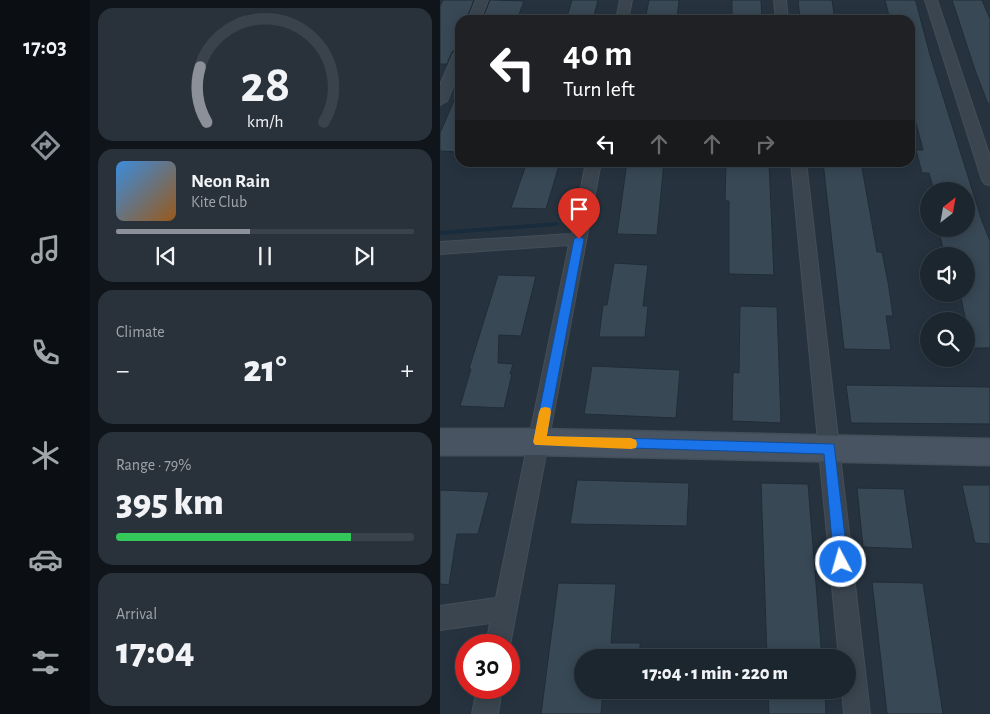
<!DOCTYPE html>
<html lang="en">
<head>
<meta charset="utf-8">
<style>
	body { margin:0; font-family:"Alegreya Sans",sans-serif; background:#29323b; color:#f1f3f6; height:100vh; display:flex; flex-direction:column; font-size:19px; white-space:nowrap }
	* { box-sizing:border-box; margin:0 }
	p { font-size:16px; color:#a0a5aa }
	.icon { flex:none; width:28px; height:28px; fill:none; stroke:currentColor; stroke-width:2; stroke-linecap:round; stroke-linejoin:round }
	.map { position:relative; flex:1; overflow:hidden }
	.panel { display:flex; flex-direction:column; gap:8px; padding:8px; background:#0f151a; width:350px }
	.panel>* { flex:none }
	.banner { position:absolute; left:15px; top:15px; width:460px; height:152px; border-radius:15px; box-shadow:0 2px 12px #0003,0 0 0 1px #3a434b; background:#202124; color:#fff; overflow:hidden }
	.needle { width:32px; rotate:31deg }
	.tools { position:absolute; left:480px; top:182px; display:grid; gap:10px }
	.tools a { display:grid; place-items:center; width:55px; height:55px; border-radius:50%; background:#1c262f; box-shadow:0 2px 12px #0003,0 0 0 1px #3a434b; font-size:25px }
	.speed { position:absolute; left:15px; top:634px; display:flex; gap:10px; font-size:25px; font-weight:700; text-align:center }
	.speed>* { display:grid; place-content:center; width:65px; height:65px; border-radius:50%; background:#1c262f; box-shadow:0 2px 12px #0003,0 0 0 1px #3a434b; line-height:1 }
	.speed .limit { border:8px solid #d22; background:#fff; color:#111 }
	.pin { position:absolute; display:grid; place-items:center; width:42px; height:42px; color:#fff; margin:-51px -21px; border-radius:50% 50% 50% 0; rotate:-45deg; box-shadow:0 0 5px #0007 }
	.pin .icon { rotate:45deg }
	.me { position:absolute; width:55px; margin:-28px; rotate:354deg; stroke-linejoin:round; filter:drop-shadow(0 0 4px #0008) }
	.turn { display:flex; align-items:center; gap:18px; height:105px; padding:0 25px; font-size:22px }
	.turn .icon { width:65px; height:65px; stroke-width:2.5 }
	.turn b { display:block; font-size:35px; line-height:42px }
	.lanes { display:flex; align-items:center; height:48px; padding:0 25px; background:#0003; justify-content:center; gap:25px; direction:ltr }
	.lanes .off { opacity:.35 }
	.big { font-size:38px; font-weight:800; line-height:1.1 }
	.panel .card { flex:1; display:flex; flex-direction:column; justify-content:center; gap:8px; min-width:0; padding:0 18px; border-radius:15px; background:#29323b }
	.panel .dial { align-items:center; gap:0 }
	.dial svg { height:130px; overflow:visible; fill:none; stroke:#3a434b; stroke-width:7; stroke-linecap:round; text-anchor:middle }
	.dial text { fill:#f1f3f6; stroke:none }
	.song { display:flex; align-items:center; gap:15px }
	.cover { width:60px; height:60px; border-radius:8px; background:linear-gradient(135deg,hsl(210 70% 55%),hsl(30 70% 35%)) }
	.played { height:5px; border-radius:2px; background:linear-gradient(90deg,#8c9099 45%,#3a434b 45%) }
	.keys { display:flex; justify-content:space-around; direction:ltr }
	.heat { display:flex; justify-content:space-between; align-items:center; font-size:28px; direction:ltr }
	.charge { height:8px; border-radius:4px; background:linear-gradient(90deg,#34c759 79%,#3a434b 0) }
	.trip { position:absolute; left:134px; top:649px; width:282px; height:50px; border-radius:25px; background:#1c262f; box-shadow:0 2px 12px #0003,0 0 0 1px #3a434b; font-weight:800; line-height:50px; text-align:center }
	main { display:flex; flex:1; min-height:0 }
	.dock { display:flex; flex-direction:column; width:90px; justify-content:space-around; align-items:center; background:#0b0f13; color:#a0a5aa }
	.dock .icon { width:35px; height:35px }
	.dock .on { color:#8c9099 }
	.dock b { font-size:22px; color:#f1f3f6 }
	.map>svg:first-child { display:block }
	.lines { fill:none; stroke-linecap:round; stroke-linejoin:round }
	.stream { fill:#192c3d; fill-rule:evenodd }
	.building { fill:#384855; stroke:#212c36 }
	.street-casing { stroke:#434e58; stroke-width:2 }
	.secondary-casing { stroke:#434e58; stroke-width:3 }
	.street { fill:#3a454f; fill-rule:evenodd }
	.secondary { fill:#485462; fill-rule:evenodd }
	.route { fill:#1a73e8; stroke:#114b97 }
	.slow { fill:#f59e0b }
</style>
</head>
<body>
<main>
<nav class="dock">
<b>17:03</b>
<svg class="icon on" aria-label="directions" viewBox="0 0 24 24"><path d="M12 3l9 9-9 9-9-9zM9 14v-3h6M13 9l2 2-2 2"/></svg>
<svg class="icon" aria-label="music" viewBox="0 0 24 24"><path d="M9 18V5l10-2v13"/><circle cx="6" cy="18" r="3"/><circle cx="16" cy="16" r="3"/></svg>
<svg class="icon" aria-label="phone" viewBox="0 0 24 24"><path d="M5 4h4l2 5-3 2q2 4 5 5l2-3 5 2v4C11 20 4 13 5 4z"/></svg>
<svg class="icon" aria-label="climate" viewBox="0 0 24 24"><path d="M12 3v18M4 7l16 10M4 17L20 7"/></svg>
<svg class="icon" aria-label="car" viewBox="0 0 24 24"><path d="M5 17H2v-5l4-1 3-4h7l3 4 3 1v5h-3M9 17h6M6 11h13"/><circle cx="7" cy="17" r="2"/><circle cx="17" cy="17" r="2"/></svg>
<svg class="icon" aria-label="filters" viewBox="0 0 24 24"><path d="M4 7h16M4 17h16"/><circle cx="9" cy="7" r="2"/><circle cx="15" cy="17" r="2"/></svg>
</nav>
<section class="panel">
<div class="card dial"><svg viewBox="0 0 100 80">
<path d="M14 69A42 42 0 1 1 86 69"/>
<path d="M14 69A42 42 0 0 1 10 35" stroke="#8c9099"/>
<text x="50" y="56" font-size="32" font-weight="700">28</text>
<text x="50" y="72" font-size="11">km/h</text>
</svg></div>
<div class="card">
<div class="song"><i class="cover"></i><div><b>Neon Rain</b><p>Kite Club</p></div></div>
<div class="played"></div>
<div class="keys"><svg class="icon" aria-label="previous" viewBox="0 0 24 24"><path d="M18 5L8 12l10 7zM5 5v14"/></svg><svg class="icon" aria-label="pause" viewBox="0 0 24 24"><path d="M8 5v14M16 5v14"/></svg><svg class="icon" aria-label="next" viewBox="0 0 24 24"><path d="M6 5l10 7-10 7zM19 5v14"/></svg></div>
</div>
<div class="card"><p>Climate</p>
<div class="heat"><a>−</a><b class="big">21°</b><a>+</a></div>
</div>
<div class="card"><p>Range · 79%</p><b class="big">395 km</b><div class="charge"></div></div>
<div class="card"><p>Arrival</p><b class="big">17:04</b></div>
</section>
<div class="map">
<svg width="550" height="714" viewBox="0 0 550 714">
	<rect width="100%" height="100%" fill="#26333f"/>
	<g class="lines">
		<path class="stream" d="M116,222l3,2 -3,2 -116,9v-4z"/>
	</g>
	<path class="building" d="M3,0h31l-8,20h-6v27l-8,5 -5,12h-7v-58z
		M50,0h3l31,1 -7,19h-35z
		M132,0h26l-5,20h-27z
		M209,0h30l-2,20h-32z
		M292,0h29l1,19h-30z
		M358,0h34l3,20h-35z
		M445,0h29l2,2 14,53 52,166 8,20v107h-18l-12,-54h6v-38h-21l-7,-27h28v-38h-32l-5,-18h-7l-6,-23h7l-13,-50v-80h-20z
		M512,0h30l8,19v84l-2,1 -13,-34z
		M20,87v65l-20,-1v-18z
		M87,162h33l-14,47 -35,-1z
		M187,162h37l-7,73 -40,-1z
		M286,162h43l5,113 -45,-1v-73h-4z
		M383,162h38l16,90h5l6,30 5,34h-7l5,34 -47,-1z
		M174,263l34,2 -5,41h5l-3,31h-46l4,-32h4z
		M58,275l38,1 -15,60 -22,-1 -1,28 15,1 -3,10h2l-8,34 -44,-2 11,-37h-2z
		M300,306l37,1 4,116 -49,-2 1,-49 6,1z
		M152,366l88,4 -4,48 -92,-4z
		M406,385l144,2v37l-139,-1z
		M137,480l112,3 -2,43 -117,-2z
		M321,483l47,1 14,174h-55z
		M522,485h28v59l-15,-1z
		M417,488l47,1 9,60 -50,-2z
		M0,490l49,2 -11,42h-21l-8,51 -9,-1z
		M432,582l51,1 20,131h-56z
		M118,583l58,1 -5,59h29v15h-58v32h21l-2,24h-60z
		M328,690h57l1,24h-57z"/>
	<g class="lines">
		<defs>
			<path id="street" d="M36,0h12l-8,20h-12z
				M180,0h12l-4,20h-12z
				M334,0h12l2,20h-12z
				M485,0h12l53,157v28l-5,-1 -3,-4z
				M20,49v20l-13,32 -7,4v-20l14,-32z
				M146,162h15l-91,483 -1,4v-4h-23l4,-22 -50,7v-24l56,-8 73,-353 -129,9v-12l132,-8z
				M351,162h15l64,552h-26l-2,-24h6v-32h-9z
				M37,688h25l-4,26h-26z"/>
			<path id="secondary" d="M0,429h99l451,10v26l-451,-10h-99z"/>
		</defs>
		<use href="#street" class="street-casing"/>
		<use href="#secondary" class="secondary-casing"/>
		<use href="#street" class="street"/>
		<use href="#secondary" class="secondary"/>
	</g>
	<path class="route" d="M139,236l5,3 -37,197 287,8 14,118 -2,5 -5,2 -5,-2 -2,-5 -10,-108 -289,-9 -2,-3 41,-203z"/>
	<path class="slow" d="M105,407l5,1 1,4 -4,24 84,2 5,2 1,4 -1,4 -5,1 -96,-4 -2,-3 6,-30 2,-4z"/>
</svg>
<div class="tools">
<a><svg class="needle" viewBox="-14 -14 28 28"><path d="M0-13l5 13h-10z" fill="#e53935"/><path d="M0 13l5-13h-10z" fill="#a0a5aa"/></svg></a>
<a><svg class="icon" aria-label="sound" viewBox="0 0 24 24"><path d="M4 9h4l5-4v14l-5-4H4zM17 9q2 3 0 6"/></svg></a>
<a><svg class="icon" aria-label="search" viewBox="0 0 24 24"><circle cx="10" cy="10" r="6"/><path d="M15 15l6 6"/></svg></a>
</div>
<div class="speed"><div class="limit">30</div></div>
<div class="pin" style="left:139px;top:239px;background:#d93025"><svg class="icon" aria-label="arrive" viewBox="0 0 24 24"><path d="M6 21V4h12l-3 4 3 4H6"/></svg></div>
<svg class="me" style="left:401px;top:562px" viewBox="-20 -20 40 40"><circle r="17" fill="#1a73e8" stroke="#fff" stroke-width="3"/><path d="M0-11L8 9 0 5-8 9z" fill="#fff"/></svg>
<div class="trip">17:04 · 1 min · 220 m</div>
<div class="banner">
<div class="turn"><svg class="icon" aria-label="left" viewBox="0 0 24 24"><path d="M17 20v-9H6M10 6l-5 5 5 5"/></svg><div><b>40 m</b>Turn left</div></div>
<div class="lanes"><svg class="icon" aria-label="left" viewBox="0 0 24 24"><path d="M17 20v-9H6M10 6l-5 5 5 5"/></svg><svg class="icon off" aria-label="ahead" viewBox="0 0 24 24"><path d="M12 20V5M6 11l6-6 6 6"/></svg><svg class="icon off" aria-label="ahead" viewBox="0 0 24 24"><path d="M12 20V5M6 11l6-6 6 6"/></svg><svg class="icon off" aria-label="right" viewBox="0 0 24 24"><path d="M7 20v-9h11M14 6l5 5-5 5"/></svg></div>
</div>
</div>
</main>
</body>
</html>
